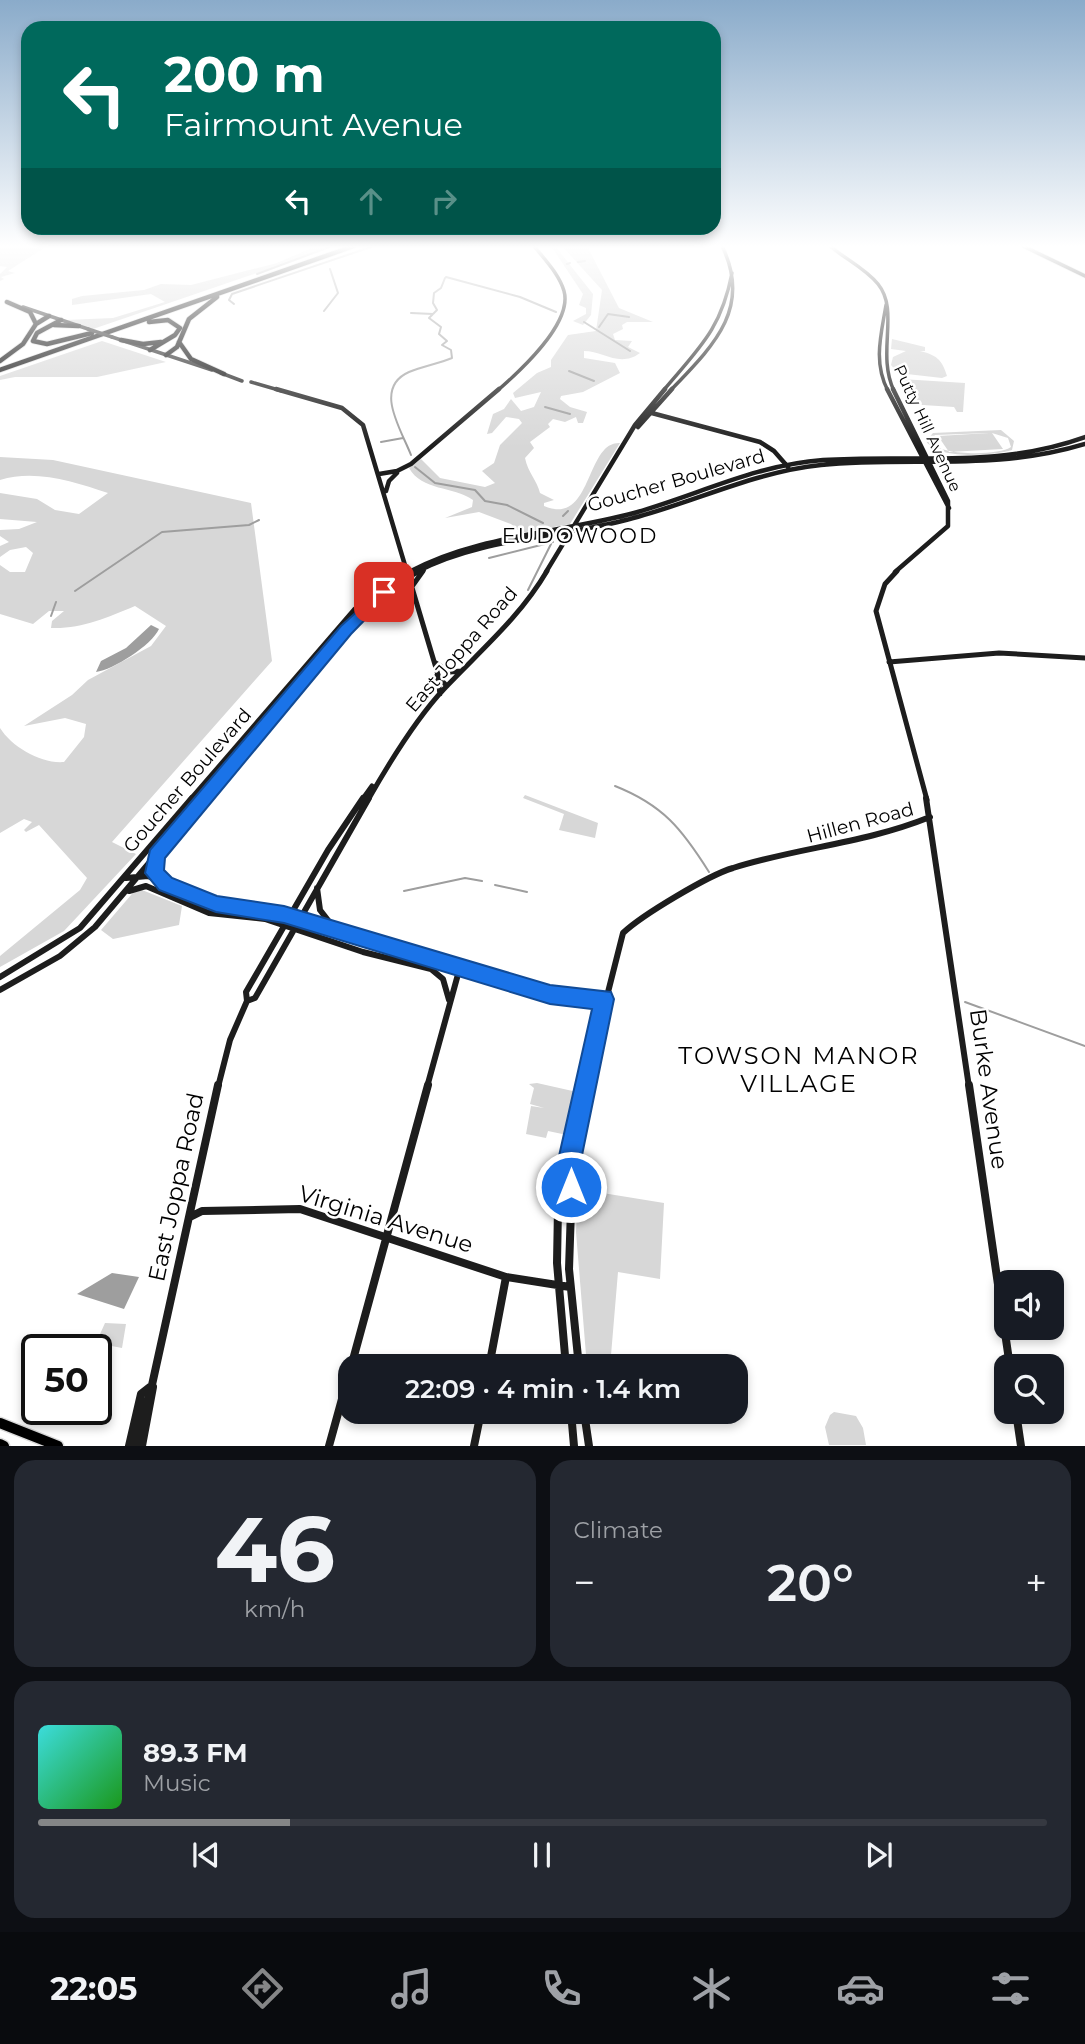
<!DOCTYPE html>
<html lang="en">
<head>
<meta charset="utf-8">
<style>
	body { margin:0; font-family:Montserrat,sans-serif; background:#242831; color:#f1f3f6; height:100vh; display:flex; flex-direction:column; font-size:26px; white-space:nowrap }
	* { box-sizing:border-box; margin:0 }
	p { font-size:23px; color:#9ea1a6 }
	.icon { flex:none; width:38px; height:38px; fill:none; stroke:currentColor; stroke-width:2; stroke-linecap:round; stroke-linejoin:round }
	.map { position:relative; height:1446px; overflow:hidden }
	.drawer { display:flex; flex-direction:column; gap:14px; padding:14px; background:#0d0f14; flex:1 }
	.drawer>* { flex:none }
	.top-card { position:absolute; left:21px; top:21px; width:700px; height:214px; border-radius:21px; box-shadow:0 4px 10px #0003; background:#00695c; color:#fff; overflow:hidden }
	.controls { position:absolute; left:994px; top:1270px; display:grid; gap:14px }
	.controls a { display:grid; place-items:center; width:70px; height:70px; border-radius:14px; background:#171b24; box-shadow:0 4px 10px #0003; font-size:35px }
	.speed { position:absolute; left:21px; top:1334px; display:flex; gap:14px; font-size:35px; font-weight:700; text-align:center }
	.speed>* { display:grid; place-content:center; width:91px; height:91px; border-radius:50%; background:#171b24; box-shadow:0 4px 10px #0003; line-height:1 }
	.speed .limit { border:4px solid #111; border-radius:10px; background:#fff; color:#111 }
	.pin { position:absolute; display:grid; place-items:center; width:60px; height:60px; color:#fff; margin:-30px; border-radius:14px; box-shadow:0 4px 10px #0006 }
	.me { position:absolute; width:77px; margin:-38px; rotate:0deg; stroke-linejoin:round; filter:drop-shadow(0 0 5px #0008) }
	.turn { display:flex; align-items:center; gap:24px; height:147px; padding:0 28px; font-size:32px }
	.turn .icon { width:91px; height:91px; stroke-width:2.5 }
	.turn b { display:block; font-size:49px; line-height:60px }
	.lanes { display:flex; align-items:center; height:66px; padding:0 28px; background:#0003; justify-content:center; gap:35px; direction:ltr }
	.lanes .off { opacity:.35 }
	.big { font-size:52px; font-weight:600; line-height:1.1 }
	.drawer .tile { flex:1; display:flex; flex-direction:column; justify-content:center; gap:10px; min-width:0; padding:0 24px; border-radius:21px; background:#242831 }
	.drawer .dial { align-items:center; gap:0 }
	.dial b { font-size:91px; line-height:1 }
	.song { display:flex; align-items:center; gap:21px }
	.cover { width:84px; height:84px; border-radius:10px; background:linear-gradient(135deg,hsl(180 70% 55%),hsl(120 70% 35%)) }
	.played { height:7px; border-radius:4px; background:linear-gradient(90deg,#858687 25%,#363941 25%) }
	.keys { display:flex; justify-content:space-around; direction:ltr }
	.heat { display:flex; justify-content:space-between; align-items:center; font-size:38px; direction:ltr }
	.drawer .tiles { flex:1; display:grid; gap:14px; grid-template-columns:1fr 1fr }
	.tile:last-child { grid-column:span 2 }
	.trip { position:absolute; left:338px; top:1354px; width:410px; height:70px; border-radius:21px; background:#171b24; box-shadow:0 4px 10px #0003; font-weight:600; line-height:70px; text-align:center }
	.dock { display:flex; height:112px; justify-content:space-around; align-items:center; background:#090b0e; color:#9ea1a6 }
	.dock .icon { width:49px; height:49px }
	.dock .selected { color:#858687 }
	.dock b { font-size:32px; color:#f1f3f6 }
	.map>svg:first-child { display:block }
	.green { fill:#d7d7d7; fill-rule:evenodd }
	.water { fill:#9e9e9e }
	.lines { fill:none; stroke-linecap:round; stroke-linejoin:round }
	.stream { stroke:#9e9e9e; stroke-width:2 }
	.primary-far1-casing { stroke:#dbdbdb; stroke-width:5 }
	.primary-casing { stroke:#dbdbdb; stroke-width:13 }
	.highway-casing { stroke:#dbdbdb; stroke-width:6 }
	.secondary-far4 { stroke:#1d1d1d; stroke-width:3.5 }
	.secondary-far3 { stroke:#1d1d1d; stroke-width:4.5 }
	.secondary-far2 { stroke:#1d1d1d; stroke-width:5 }
	.secondary-far1 { stroke:#1d1d1d; stroke-width:6 }
	.secondary { stroke:#1d1d1d; stroke-width:8 }
	.primary-far1 { stroke:#000; stroke-width:3.5 }
	.primary { stroke:#000; stroke-width:10 }
	.highway { stroke:#000; stroke-width:4.5 }
	.secondary-bridge { stroke:#1d1d1d; stroke-width:3.5 }
	.route { fill:#1a73e8; stroke:#114b97; stroke-width:2 }
	.labels { text-anchor:middle; stroke-width:5; stroke-linejoin:round; paint-order:stroke }
	.far-street-label { font-size:16px; fill:#000; stroke:#fff }
	.street-label { font-size:19px; fill:#000; stroke:#fff }
	.neighbourhood-label { font-size:21px; letter-spacing:2px; fill:#000; stroke:#fff }
	.near-street-label { font-size:23px; fill:#000; stroke:#fff }
	.near-neighbourhood-label { font-size:24px; letter-spacing:2px; fill:#000; stroke:#fff }
</style>
</head>
<body>
<div class="map">
<svg width="1085" height="1446" viewBox="0 0 1085 1446">
	<rect width="100%" height="100%" fill="#fff"/>
	<path class="green" d="M0,246h47l-39,25 7,2 -14,4 3,2 -4,2v-7l7,-7 -7,-1z
		M312,246h24l-243,83 -27,-9 47,-2 52,-16 -14,-8 -79,11v-6l10,-3 62,-6 17,-6 30,1 86,-22 37,-16z
		M551,246h4l38,48 -2,21 -8,10 -10,-4 13,-7v-6l-7,-3 4,-11z
		M562,246h25l32,62 34,14h-26l-5,3 1,4 -10,5 2,6 17,1 -4,6 12,6c-20,15 -37,-2 -56,-2v7l31,5 5,10 -37,19 -22,4 -1,3 10,8 17,5 -4,11h-5l-2,-6 -11,5 -12,-3 -5,5 2,3 -20,15 4,6 -9,10c3,15 12,22 15,35l14,7 -10,3v3c49,21 41,-65 76,-63l-50,81 -49,9 -10,-9 -32,-12 -34,6 27,-11 1,-7c-20,-14 -51,-9 -64,-32l12,-9 19,19 45,9 10,-4 -13,-12 12,-8 6,-18 22,-22 -3,-4 -13,-2 -14,16 -5,1 6,-20 11,-5 7,-10 10,12 13,-4 7,-15 -26,6 -2,-5 24,-20 14,-6v-7l17,-25 28,-4 6,-41z
		M892,339l33,8v4h-5c16,4 22,8 27,25l-5,2 -44,-5 -7,-8 2,-8 13,-6 -15,-2z
		M102,341l64,21 -69,15h-82l-15,3v-4z
		M901,379l64,4 -2,29h-6l-3,-5 -47,-3z
		M1001,430l13,11 -2,9c-20,6 -74,10 -86,-9l7,-8zM989,433l-51,3 11,16 54,-3 -11,-16 16,5 3,9c-13,9 -71,9 -81,-5l5,-7z
		M0,457l53,3 198,43 21,158 -160,181 24,12 -72,77 -64,36v-11l80,-66 7,-12 -48,-53 -13,7 -2,-2 8,-8 -8,-3 -24,14v-105c12,19 41,36 64,34l20,-25 2,-13 -21,-6 -41,8 48,-31 16,-15 63,-34 15,-20 -31,-20c-29,12 -53,23 -84,22l1,-7 12,-10h-15l-16,13 -33,-10v-49l10,7h15l8,-19 -7,-6 -16,3 -10,7v-11l9,-4 -9,-6v-6l19,-1 18,-7 -37,-3v-26l37,6 18,11 24,4 29,-21c-34,-11 -72,-24 -108,-13z
		M525,795l73,28 -3,15 -36,-8 5,-16 -41,-16z
		M137,888l45,18 -3,19 -66,14 -12,-9z
		M537,1083l40,9 -4,22h-4l-2,21 -19,-4 -2,7 -20,-4 5,-28 13,2 -14,-4 4,-16 -5,-4z
		M578,1189l86,14 -4,76 -42,-7 -8,95h-23l-11,-135z
		M105,1323l21,1 -4,24 -26,-5z
		M834,1412l22,4 7,12 3,17h-37l-4,-18 5,-12z"/>
	<path class="water" d="M151,625l8,4c-7,16 -46,41 -63,43l5,-11 25,-13z
		M112,1273l27,4 -15,32 -47,-15z"/>
	<g class="lines">
		<path class="stream" d="M578,262l7,-1
			M567,264l3,-1
			M257,274l75,-28
			M446,277l74,20 36,15
			M234,304l-5,-4 3,-6 142,-48
			M324,311l14,-18 -8,-24
			M411,313l22,1
			M584,322l46,29
			M599,327l9,-13 21,3
			M569,371l25,10
			M545,407l25,7
			M381,442l22,-4
			M411,455c-10,-26 -38,-67 -2,-83 14,-6 29,-8 43,-14l-1,-8 -9,-5 5,-4 -8,-7 2,-7 -12,-9 8,-8 -4,-7 1,-10 7,-5 4,-10
			M415,467l20,16 40,7 10,11 22,4 36,18
			M563,516l5,-5
			M489,558l64,-16
			M528,590l23,-46
			M75,591l87,-59 87,-7 10,-5
			M51,616l5,-14
			M615,786c48,19 67,43 94,86
			M495,885l32,7
			M404,891l61,-13 17,3
			M965,1002l120,44"/>
		<defs>
			<path id="primary-far1" d="M1023,246l62,30"/>
			<path id="primary" d="M0,1423l58,23
				M0,1444l4,2"/>
			<path id="highway" d="M61,320l-24,13 -4,8 14,3 45,-11
				M149,322l19,-2 12,8 -5,7 -25,15
				M36,324l13,-8
				M54,325l25,1
				M121,340l22,4 18,-2
				M179,342l12,17 33,15
				M166,355l11,-8 12,-28 28,-22
				M0,361l23,-17 13,-20 -6,-12 -23,-10
				M0,370l354,-124"/>
		</defs>
		<use href="#primary-far1" class="primary-far1-casing"/>
		<use href="#primary" class="primary-casing"/>
		<use href="#highway" class="highway-casing"/>
		<path class="secondary-far4" d="M830,246c15,13 35,22 48,38 22,27 -2,69 16,107
			M886,305c-5,30 -13,57 2,86
			M23,307l65,22
			M112,337l100,33
			M221,373l21,8
			M251,382l31,9
			M497,391c22,-19 76,-68 67,-100 -5,-17 -19,-31 -30,-45
			M663,391c36,-43 58,-61 69,-118
			M670,391c42,-44 83,-82 52,-145"/>
		<path class="secondary-far3" d="M276,389l66,19 21,17 44,147
			M887,389l62,119
			M893,389l55,112v25l-53,46
			M648,412l112,30 14,9 14,16
			M638,427l34,-38
			M379,474l18,-3 14,-7 88,-75
			M386,491l3,-10 8,-8
			M409,572c68,-37 152,-39 225,-59 64,-18 121,-48 189,-53 91,-6 173,9 262,-23
			M416,572c63,-33 138,-34 206,-51 67,-16 130,-49 199,-56 92,-9 172,7 264,-21
			M422,572l3,-4
			M546,572l89,-147 30,-36"/>
		<path class="secondary-far2" d="M407,571l32,107 8,8
			M897,571l-12,13 -9,27 51,189
			M413,585l10,-14
			M889,662l110,-9 86,5
			M436,663l14,9 11,-1
			M437,675l3,19
			M190,800l165,-191 30,-23 28,-15
			M202,800l160,-188 23,-21 34,-20
			M362,800l10,-14
			M368,800c21,-37 47,-80 76,-111 37,-39 76,-72 103,-118"/>
		<path class="secondary-far1" d="M926,798l43,289
			M156,858l-2,15 7,7
			M126,878l22,-2 68,28 68,11 266,80 20,4h34
			M317,888l3,22 14,18
			M129,891l17,-5 63,27 56,6 98,33 68,17 12,10 6,21
			M412,962l41,8 7,-3
			M0,977l80,-49 112,-130
			M0,990l60,-34 35,-29 109,-129
			M247,1001l-1,-9 82,-142 35,-52
			M218,1087l12,-47 17,-39 8,-3 114,-200
			M427,1087l33,-120
			M584,1087l39,-154c19,-18 86,-58 110,-65 66,-21 130,-24 197,-51"/>
		<path class="secondary" d="M969,1085l41,282
			M568,1165l4,14 -3,90 10,98
			M190,1217l12,-6 98,-2 206,68 64,10
			M351,1367l77,-282
			M489,1367l17,-90
			M566,1367l-9,-104 1,-55 26,-123
			M571,1412l3,34
			M584,1412l5,34
			M1016,1412l5,34
			M129,1446l12,-52 9,-7
			M135,1446l17,-61 66,-300
			M142,1446l11,-59
			M329,1446l21,-76
			M474,1446l7,-34"/>
		<use href="#primary-far1" class="primary-far1"/>
		<use href="#primary" class="primary"/>
		<use href="#highway" class="highway"/>
		<path class="secondary-bridge" d="M88,329l24,8"/>
	</g>
	<linearGradient id="sky" x2="0" y2="1"><stop stop-color="#8aabca"/><stop offset="0.55" stop-color="#fff"/><stop offset="1" stop-color="#fff" stop-opacity="0"/></linearGradient>
	<rect width="1085" height="448" fill="url(#sky)"/>
	<path class="route" d="M384,587l5,1v7l-38,39 -186,224 -1,12 8,8 45,18 67,10 266,79 61,7 3,7 -34,166 2,22 -3,8 -8,4 -8,-4 -6,-30 35,-156 -42,-5 -266,-81 -68,-11 -57,-22 -14,-17 5,-23 191,-224z"/>
	<g class="labels">
		<g class="far-street-label">
			<text transform="translate(928 428) rotate(65)" y="6">Putty Hill Avenue</text>
		</g>
		<g class="street-label">
			<text transform="translate(676 480) rotate(-16)" y="7">Goucher Boulevard</text>
			<text transform="translate(461 649) rotate(-49)" y="7">East Joppa Road</text>
			<text transform="translate(187 780) rotate(-49)" y="7">Goucher Boulevard</text>
			<text transform="translate(860 822) rotate(-15)" y="7">Hillen Road</text>
		</g>
		<g class="neighbourhood-label">
			<text x="580" y="543">EUDOWOOD</text>
		</g>
		<g class="near-street-label">
			<text transform="translate(989 1089) rotate(82)" y="8">Burke Avenue</text>
			<text transform="translate(176 1187) rotate(-78)" y="8">East Joppa Road</text>
			<text transform="translate(386 1219) rotate(17)" y="8">Virginia Avenue</text>
		</g>
		<g class="near-neighbourhood-label">
			<text x="799" y="1064">TOWSON MANOR<tspan x="799" dy="28">VILLAGE</tspan></text>
		</g>
	</g>
</svg>
<div class="controls">
<a><svg class="icon" aria-label="sound" viewBox="0 0 24 24"><path d="M4 9h4l5-4v14l-5-4H4zM17 9q2 3 0 6"/></svg></a>
<a><svg class="icon" aria-label="search" viewBox="0 0 24 24"><circle cx="10" cy="10" r="6"/><path d="M15 15l6 6"/></svg></a>
</div>
<div class="speed"><div class="limit">50</div></div>
<div class="pin" style="left:384px;top:592px;background:#d93025"><svg class="icon" aria-label="arrive" viewBox="0 0 24 24"><path d="M6 21V4h12l-3 4 3 4H6"/></svg></div>
<svg class="me" style="left:571px;top:1187px" viewBox="-20 -20 40 40"><circle r="17" fill="#1a73e8" stroke="#fff" stroke-width="3"/><path d="M0-11L8 9 0 5-8 9z" fill="#fff"/></svg>
<div class="trip">22:09 · 4 min · 1.4 km</div>
<div class="top-card">
<div class="turn"><svg class="icon" aria-label="left" viewBox="0 0 24 24"><path d="M17 20v-9H6M10 6l-5 5 5 5"/></svg><div><b>200 m</b>Fairmount Avenue</div></div>
<div class="lanes"><svg class="icon" aria-label="left" viewBox="0 0 24 24"><path d="M17 20v-9H6M10 6l-5 5 5 5"/></svg><svg class="icon off" aria-label="ahead" viewBox="0 0 24 24"><path d="M12 20V5M6 11l6-6 6 6"/></svg><svg class="icon off" aria-label="right" viewBox="0 0 24 24"><path d="M7 20v-9h11M14 6l5 5-5 5"/></svg></div>
</div>
</div>
<section class="drawer">
<div class="tiles">
<div class="tile dial"><b>46</b><p>km/h</p></div>
<div class="tile"><p>Climate</p>
<div class="heat"><a>−</a><b class="big">20°</b><a>+</a></div>
</div>
<div class="tile">
<div class="song"><i class="cover"></i><div><b>89.3 FM</b><p>Music</p></div></div>
<div class="played"></div>
<div class="keys"><svg class="icon" aria-label="previous" viewBox="0 0 24 24"><path d="M18 5L8 12l10 7zM5 5v14"/></svg><svg class="icon" aria-label="pause" viewBox="0 0 24 24"><path d="M8 5v14M16 5v14"/></svg><svg class="icon" aria-label="next" viewBox="0 0 24 24"><path d="M6 5l10 7-10 7zM19 5v14"/></svg></div>
</div>
</div>
</section>
<nav class="dock">
<b>22:05</b>
<svg class="icon selected" aria-label="directions" viewBox="0 0 24 24"><path d="M12 3l9 9-9 9-9-9zM9 14v-3h6M13 9l2 2-2 2"/></svg>
<svg class="icon" aria-label="music" viewBox="0 0 24 24"><path d="M9 18V5l10-2v13"/><circle cx="6" cy="18" r="3"/><circle cx="16" cy="16" r="3"/></svg>
<svg class="icon" aria-label="phone" viewBox="0 0 24 24"><path d="M5 4h4l2 5-3 2q2 4 5 5l2-3 5 2v4C11 20 4 13 5 4z"/></svg>
<svg class="icon" aria-label="climate" viewBox="0 0 24 24"><path d="M12 3v18M4 7l16 10M4 17L20 7"/></svg>
<svg class="icon" aria-label="car" viewBox="0 0 24 24"><path d="M5 17H2v-5l4-1 3-4h7l3 4 3 1v5h-3M9 17h6M6 11h13"/><circle cx="7" cy="17" r="2"/><circle cx="17" cy="17" r="2"/></svg>
<svg class="icon" aria-label="filters" viewBox="0 0 24 24"><path d="M4 7h16M4 17h16"/><circle cx="9" cy="7" r="2"/><circle cx="15" cy="17" r="2"/></svg>
</nav>
</body>
</html>
